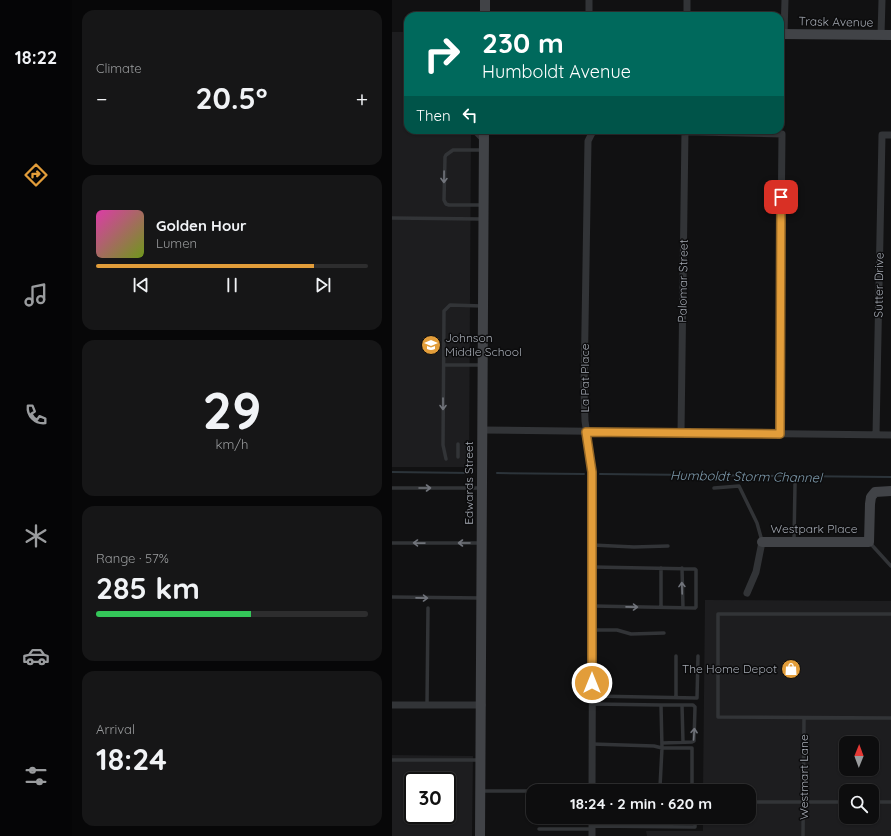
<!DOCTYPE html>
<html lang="en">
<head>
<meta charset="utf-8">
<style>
	body { margin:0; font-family:Quicksand,sans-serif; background:#161617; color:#f1f3f6; height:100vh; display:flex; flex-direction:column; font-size:15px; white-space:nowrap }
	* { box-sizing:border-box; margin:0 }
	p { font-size:13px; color:#9a9c9e }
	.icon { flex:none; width:22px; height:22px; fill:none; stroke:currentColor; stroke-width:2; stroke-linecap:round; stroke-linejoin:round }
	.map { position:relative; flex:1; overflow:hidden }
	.side { display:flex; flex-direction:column; gap:10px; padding:10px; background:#070708; width:320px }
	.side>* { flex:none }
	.top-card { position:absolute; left:12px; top:12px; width:380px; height:122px; border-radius:12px; box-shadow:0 1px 3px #0004,0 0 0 1px #2d2d2e; background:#00695c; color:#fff; overflow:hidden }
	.needle { width:26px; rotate:1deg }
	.tools { position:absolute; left:447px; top:736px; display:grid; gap:8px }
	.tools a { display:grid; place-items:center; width:40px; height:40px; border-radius:8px; background:#0d0d0e; box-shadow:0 1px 3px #0004,0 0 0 1px #2d2d2e; font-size:20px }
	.speed { position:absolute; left:12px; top:772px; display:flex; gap:8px; font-size:20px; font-weight:700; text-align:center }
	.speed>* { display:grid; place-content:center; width:52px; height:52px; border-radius:50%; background:#0d0d0e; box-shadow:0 1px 3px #0004,0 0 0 1px #2d2d2e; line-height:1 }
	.speed .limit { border:2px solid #111; border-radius:6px; background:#fff; color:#111 }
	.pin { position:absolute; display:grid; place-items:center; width:34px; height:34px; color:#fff; margin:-17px; border-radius:8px; box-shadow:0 2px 6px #0006 }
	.me { position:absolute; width:44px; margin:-22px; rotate:0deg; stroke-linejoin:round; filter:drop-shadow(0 0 3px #0008) }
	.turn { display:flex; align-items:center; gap:14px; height:84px; padding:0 12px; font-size:18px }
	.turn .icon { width:52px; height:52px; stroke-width:2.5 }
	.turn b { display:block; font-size:28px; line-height:34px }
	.then { display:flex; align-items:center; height:38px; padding:0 12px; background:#0003; gap:8px; font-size:15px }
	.big { font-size:30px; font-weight:800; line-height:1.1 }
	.side .widget { flex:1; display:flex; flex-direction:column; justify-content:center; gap:6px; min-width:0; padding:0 14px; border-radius:12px; background:#161617 }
	.side .dial { align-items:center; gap:0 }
	.dial b { font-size:52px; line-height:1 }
	.song { display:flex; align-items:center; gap:12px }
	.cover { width:48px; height:48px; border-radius:6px; background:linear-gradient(135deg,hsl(320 70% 55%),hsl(80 70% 35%)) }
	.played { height:4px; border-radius:2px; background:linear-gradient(90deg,#e29d3a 80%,#2d2d2e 80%) }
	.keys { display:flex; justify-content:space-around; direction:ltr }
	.heat { display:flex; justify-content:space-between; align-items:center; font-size:22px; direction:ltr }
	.charge { height:6px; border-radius:3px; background:linear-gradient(90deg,#34c759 57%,#2d2d2e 0) }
	.trip { position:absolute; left:134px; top:784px; width:230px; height:40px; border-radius:12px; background:#0d0d0e; box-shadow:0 1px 3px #0004,0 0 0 1px #2d2d2e; font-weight:800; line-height:40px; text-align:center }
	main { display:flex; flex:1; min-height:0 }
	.tabs { display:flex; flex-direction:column; width:72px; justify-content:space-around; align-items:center; background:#050506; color:#9a9c9e }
	.tabs .icon { width:28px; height:28px }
	.tabs .active { color:#e29d3a }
	.tabs b { font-size:18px; color:#f1f3f6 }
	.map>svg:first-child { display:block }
	.built { fill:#1d1d1f; fill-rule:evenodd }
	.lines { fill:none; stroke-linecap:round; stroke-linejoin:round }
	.stream { stroke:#2c343a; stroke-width:2 }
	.lane { stroke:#323437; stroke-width:3.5 }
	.street { stroke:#323437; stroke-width:7 }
	.secondary { stroke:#414347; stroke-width:10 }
	.oneway { stroke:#71747b }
	.route-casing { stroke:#936626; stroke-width:10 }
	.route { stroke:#e29d3a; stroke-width:7 }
	.labels { text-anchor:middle; stroke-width:3; stroke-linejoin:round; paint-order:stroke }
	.street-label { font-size:12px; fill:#a4a9b2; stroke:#0c0c0d }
	.poi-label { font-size:12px; fill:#a4a9b2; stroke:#0c0c0d; text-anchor:start }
	.water-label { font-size:13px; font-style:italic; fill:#7d99ab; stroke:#0c0c0d }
</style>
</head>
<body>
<main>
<nav class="tabs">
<b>18:22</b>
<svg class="icon active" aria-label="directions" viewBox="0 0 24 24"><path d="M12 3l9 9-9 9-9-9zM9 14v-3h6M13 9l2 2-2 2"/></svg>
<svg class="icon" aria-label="music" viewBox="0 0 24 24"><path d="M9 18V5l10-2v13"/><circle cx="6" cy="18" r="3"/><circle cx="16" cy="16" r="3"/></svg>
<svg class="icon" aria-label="phone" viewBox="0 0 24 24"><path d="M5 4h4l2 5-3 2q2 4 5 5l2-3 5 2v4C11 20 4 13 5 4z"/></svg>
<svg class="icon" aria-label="climate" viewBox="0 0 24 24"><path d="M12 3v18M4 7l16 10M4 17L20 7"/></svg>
<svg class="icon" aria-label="car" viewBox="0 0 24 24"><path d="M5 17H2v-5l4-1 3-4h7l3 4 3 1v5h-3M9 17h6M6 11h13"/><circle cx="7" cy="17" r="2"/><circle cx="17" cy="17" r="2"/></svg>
<svg class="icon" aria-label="filters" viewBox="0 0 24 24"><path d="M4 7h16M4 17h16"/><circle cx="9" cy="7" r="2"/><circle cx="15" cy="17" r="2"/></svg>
</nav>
<section class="side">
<div class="widget"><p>Climate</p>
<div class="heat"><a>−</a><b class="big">20.5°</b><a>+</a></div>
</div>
<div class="widget">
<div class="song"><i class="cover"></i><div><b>Golden Hour</b><p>Lumen</p></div></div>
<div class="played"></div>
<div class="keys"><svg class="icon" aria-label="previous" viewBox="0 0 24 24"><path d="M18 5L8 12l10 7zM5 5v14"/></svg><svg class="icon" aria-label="pause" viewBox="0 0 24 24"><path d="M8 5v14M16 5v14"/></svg><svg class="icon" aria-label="next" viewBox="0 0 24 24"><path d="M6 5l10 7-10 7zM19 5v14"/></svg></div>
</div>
<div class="widget dial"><b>29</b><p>km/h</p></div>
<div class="widget"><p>Range · 57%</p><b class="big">285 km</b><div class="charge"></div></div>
<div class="widget"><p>Arrival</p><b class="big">18:24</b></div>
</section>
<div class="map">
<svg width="499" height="836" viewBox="0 0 499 836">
	<rect width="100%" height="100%" fill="#111112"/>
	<path class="built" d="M0,32h16v98h63l-2,337h-77z
		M313,600l186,1v235h-244l-1,-5h57v-14h46v-26h-46zM454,743h26v26h-26zM454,791h26v26h-26z
		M0,755l81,1 -1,80h-80zM21,781h34v34h-34z"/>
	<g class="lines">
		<path class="stream" d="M0,472l77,1
			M105,473l87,1
			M208,474l291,3"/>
		<path class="lane" d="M80,130l9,9
			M90,205h-33l-3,-1 -2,-4 1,-43 1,-2 7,-5h30
			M0,218l90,1
			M52,365h38
			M66,457v-13
			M54,459l-3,-14 1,-134 6,-6 32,1
			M0,488h89
			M322,488l25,-2 18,37 5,18
			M402,541l1,-57
			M0,543h89
			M478,543l21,23
			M200,545l42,2 34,-1
			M290,568l1,40
			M0,597l89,1
			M201,606l102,2 1,-1v-37l-1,-1 -102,-2
			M269,607v-39
			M499,614h-173v103l173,1
			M200,630h25l14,4 33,-1
			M200,696l105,2 1,-42
			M284,698v-42
			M35,705l1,-97
			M269,705h32l2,2 -1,34 -2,1 -30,1
			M290,705l1,37
			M200,744l62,2 8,2h30v39h-32
			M0,760h88
			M200,786l68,1 2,-39 -1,-43 -68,-1
			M90,791h46l5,3v28
			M357,802h97
			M480,802h19
			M200,826l103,1v-10
			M147,829h53
			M411,836l1,-118"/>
		<path class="street" d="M197,16v-16
			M295,16v-16
			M392,34l1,-34
			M489,35l1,-35
			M218,130l172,4 -3,300
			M90,430l409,5
			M289,433l4,-303
			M484,435l6,-300h9
			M355,593l9,-21 6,-30
			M0,705h90
			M200,791l1,-314 -8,-56 -1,-33 4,-247 4,-8 5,-3
			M200,817v19"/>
		<path class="secondary" d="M93,16v-16
			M388,34l111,1
			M370,542h107l1,-38 1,-7 4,-5 16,-1
			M88,836l4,-706"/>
	</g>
	<defs><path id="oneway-shaft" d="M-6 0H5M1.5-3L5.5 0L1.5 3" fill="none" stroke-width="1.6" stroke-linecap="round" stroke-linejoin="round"/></defs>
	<g class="oneway">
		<use href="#oneway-shaft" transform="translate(52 177) rotate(91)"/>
		<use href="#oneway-shaft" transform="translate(51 404) rotate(90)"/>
		<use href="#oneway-shaft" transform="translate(33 488)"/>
		<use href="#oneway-shaft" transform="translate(27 543) rotate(-179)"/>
		<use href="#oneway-shaft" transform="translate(72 543) rotate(-180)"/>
		<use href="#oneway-shaft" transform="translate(290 588) rotate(-92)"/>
		<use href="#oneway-shaft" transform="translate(30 598) rotate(1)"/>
		<use href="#oneway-shaft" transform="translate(240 607) rotate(1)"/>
		<use href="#oneway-shaft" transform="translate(302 734) rotate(-86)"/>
	</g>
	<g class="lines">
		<defs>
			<path id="route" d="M200,683v-211l-6,-40 194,2 1,-237"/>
		</defs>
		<use href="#route" class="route-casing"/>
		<use href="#route" class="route"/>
	</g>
	<defs>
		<symbol id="school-disc" viewBox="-11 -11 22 22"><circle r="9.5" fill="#e29d3a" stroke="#0c0c0d"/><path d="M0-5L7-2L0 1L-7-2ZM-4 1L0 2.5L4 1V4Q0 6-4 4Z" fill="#fff"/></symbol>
		<symbol id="shop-disc" viewBox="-11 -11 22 22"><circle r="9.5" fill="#e29d3a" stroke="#0c0c0d"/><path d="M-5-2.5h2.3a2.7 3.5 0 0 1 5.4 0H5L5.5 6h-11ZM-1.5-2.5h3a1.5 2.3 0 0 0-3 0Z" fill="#fff"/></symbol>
	</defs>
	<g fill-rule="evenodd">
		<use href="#school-disc" x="28" y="334" width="22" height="22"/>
		<use href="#shop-disc" x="388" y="658" width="22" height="22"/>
	</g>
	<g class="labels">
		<g class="street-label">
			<text transform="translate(444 22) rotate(1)" y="4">Trask Avenue</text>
			<text transform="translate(291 281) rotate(-89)" y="4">Palomar Street</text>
			<text transform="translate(487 285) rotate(-89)" y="4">Sutter Drive</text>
			<text transform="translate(193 378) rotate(-90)" y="4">La Pat Place</text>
			<text transform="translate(77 483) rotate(-90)" y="4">Edwards Street</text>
			<text x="422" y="533">Westpark Place</text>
			<text transform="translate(412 777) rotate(-90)" y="4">Westmart Lane</text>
		</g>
		<g class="poi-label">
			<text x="53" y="342">Johnson<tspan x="53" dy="14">Middle School</tspan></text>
			<text x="385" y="673" text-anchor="end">The Home Depot</text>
		</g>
		<g class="water-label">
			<text transform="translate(354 476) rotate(1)" y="5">Humboldt Storm Channel</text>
		</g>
	</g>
</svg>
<div class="tools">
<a><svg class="needle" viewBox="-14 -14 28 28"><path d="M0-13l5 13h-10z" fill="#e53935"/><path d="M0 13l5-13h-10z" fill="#9a9c9e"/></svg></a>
<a><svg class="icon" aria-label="search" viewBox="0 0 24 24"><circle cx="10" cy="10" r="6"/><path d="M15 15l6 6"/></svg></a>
</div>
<div class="speed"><div class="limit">30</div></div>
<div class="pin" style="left:389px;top:197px;background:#d93025"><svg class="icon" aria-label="arrive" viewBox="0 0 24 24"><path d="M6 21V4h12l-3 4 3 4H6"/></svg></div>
<svg class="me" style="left:200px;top:683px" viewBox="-20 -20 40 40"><circle r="17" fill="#e29d3a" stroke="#fff" stroke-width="3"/><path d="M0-11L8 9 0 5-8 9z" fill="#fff"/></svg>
<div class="trip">18:24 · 2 min · 620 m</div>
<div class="top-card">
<div class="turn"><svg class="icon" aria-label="right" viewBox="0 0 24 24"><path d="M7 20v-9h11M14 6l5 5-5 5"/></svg><div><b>230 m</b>Humboldt Avenue</div></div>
<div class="then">Then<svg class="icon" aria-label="left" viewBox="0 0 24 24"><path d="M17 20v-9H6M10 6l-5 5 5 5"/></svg></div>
</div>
</div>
</main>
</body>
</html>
